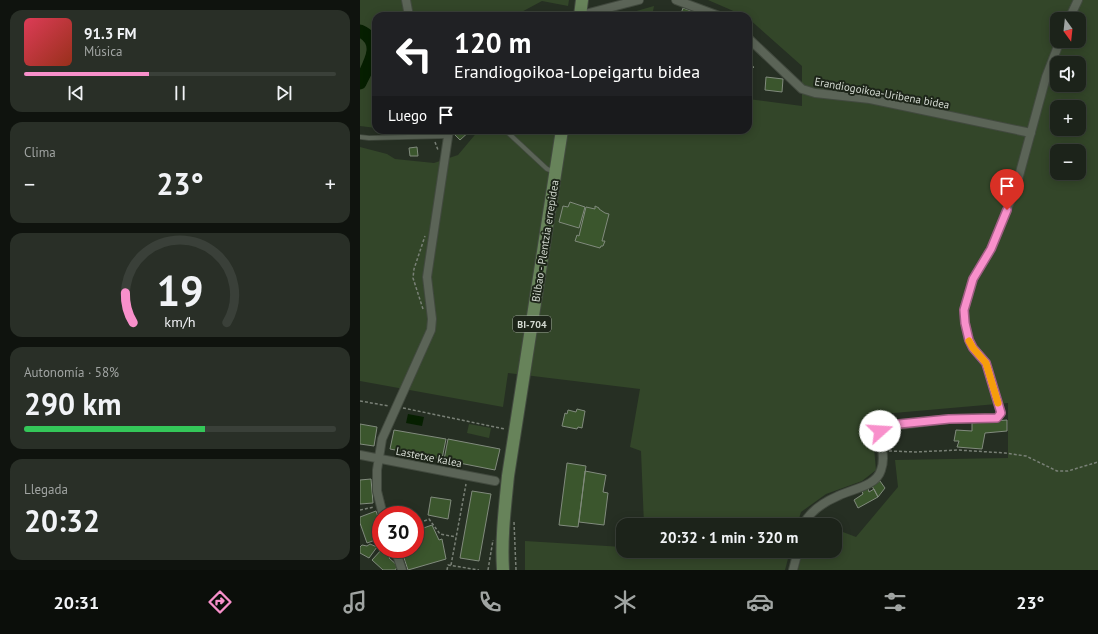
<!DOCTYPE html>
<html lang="es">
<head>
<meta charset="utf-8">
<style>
	body { margin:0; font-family:"PT Sans",sans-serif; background:#292f27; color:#f1f3f6; height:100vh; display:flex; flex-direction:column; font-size:15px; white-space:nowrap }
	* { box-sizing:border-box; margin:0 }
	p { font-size:13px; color:#a0a4a2 }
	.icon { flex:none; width:22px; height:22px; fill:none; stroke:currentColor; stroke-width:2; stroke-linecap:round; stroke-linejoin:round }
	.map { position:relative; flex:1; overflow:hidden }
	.side { display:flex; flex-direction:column; gap:10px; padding:10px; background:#0f130e; width:360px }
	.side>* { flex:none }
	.guide { position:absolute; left:12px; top:12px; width:380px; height:122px; border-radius:12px; box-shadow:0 2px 10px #0003,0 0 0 1px #3a4039; background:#202124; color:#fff; overflow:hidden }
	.needle { width:26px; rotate:165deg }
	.tools { position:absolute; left:690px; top:12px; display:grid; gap:8px }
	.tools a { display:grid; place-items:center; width:36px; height:36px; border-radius:8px; background:#1c231a; box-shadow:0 2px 10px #0003,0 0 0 1px #3a4039; font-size:20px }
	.speed { position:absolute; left:12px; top:506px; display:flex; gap:8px; font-size:20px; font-weight:700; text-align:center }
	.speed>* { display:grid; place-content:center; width:52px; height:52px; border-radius:50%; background:#1c231a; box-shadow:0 2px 10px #0003,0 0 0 1px #3a4039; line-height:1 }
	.speed .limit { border:6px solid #d22; background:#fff; color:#111 }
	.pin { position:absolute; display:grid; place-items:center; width:34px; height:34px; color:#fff; margin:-41px -17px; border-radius:50% 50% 50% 0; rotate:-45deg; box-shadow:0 0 4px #0007 }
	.pin .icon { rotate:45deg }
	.me { position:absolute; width:44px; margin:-22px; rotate:71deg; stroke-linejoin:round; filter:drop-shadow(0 0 3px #0008) }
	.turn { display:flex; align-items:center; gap:14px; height:84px; padding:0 16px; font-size:18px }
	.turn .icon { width:52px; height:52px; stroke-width:2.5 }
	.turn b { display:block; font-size:28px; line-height:34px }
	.then { display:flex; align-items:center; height:38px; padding:0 16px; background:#0003; gap:8px; font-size:15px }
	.big { font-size:30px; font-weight:600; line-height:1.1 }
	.side .card { flex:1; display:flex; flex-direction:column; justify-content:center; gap:6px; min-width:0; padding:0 14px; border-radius:12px; background:#292f27 }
	.side .dial { align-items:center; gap:0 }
	.dial svg { height:104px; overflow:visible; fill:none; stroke:#3a4039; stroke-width:7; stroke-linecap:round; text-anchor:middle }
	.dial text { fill:#f1f3f6; stroke:none }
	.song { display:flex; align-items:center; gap:12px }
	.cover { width:48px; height:48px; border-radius:6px; background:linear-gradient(135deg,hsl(350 70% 55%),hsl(10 70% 35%)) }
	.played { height:4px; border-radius:2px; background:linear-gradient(90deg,#f890cb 40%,#3a4039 40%) }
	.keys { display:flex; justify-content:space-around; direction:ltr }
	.heat { display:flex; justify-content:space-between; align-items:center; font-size:22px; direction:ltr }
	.charge { height:6px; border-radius:3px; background:linear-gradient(90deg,#34c759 58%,#3a4039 0) }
	.trip { position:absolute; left:256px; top:518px; width:226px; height:40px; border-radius:12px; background:#1c231a; box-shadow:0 2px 10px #0003,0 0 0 1px #3a4039; font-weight:600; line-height:40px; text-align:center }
	.menu { display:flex; height:64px; justify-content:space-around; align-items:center; background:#0b0e0a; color:#a0a4a2 }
	.menu .icon { width:28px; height:28px }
	.menu .selected { color:#f890cb }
	.menu b { font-size:18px; color:#f1f3f6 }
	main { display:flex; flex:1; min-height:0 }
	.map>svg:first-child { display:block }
	.green { fill:#334629; fill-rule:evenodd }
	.water { fill:#061f00 }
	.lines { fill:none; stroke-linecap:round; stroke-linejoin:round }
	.river { stroke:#061f00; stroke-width:13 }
	.building { fill:#3b562d; stroke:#818b7d }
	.lane-casing { stroke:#424a3f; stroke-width:5.5 }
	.street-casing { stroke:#424a3f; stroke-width:10 }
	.primary-casing { stroke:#424a3f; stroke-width:14 }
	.path { stroke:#798076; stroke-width:1.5; stroke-dasharray:3 2; stroke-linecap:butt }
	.lane { stroke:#5b6457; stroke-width:4 }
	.street { stroke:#5b6457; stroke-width:8 }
	.primary { stroke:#67835a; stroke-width:12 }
	.route-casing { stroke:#a15e84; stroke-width:10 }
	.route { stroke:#f890cb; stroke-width:7 }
	.slow { stroke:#f59e0b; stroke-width:7 }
	.labels { text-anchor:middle; stroke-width:4; stroke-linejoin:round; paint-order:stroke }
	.shield { fill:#1d2519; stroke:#9da49a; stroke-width:1 }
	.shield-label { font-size:10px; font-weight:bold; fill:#d4dad2 }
	.street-label { font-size:11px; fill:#d4dad2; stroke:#1d2519 }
</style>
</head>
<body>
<main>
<section class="side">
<div class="card">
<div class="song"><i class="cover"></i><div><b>91.3 FM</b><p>Música</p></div></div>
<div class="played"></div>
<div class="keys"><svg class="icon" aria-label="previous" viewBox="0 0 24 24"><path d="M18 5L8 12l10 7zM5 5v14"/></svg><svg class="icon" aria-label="pause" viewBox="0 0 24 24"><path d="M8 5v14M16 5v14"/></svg><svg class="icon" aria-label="next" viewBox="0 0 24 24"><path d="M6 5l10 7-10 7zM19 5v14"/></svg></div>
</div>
<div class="card"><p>Clima</p>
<div class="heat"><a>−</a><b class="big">23°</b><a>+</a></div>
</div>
<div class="card dial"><svg viewBox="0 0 100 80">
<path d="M14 69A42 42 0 1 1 86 69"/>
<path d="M14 69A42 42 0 0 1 8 46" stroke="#f890cb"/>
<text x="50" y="56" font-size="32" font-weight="700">19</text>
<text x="50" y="72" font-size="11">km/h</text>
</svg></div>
<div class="card"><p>Autonomía · 58%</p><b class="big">290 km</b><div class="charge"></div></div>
<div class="card"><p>Llegada</p><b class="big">20:32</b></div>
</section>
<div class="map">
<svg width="738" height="570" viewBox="0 0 738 570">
	<rect width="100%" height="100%" fill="#262f23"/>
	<path class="green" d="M0,0h209l-1,6 -26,-5 -28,15h-138v112l-16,-2z
		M348,0h390v570h-300l5,-19h32v-22l21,8 42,-50 -3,-27 113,-2v-55l-137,12 5,55 -14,11 -36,13 -25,18 -4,13h-153l-3,-74 -11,-4 10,-58 -132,-16 -5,34 -143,-26v-234l27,7 8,5 39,4 24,-8 21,-25h269v-31l54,7v-40l-54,-48v-2h-3zM697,19h22v22h-22zM697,63h22v22h-22zM697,107h22v22h-22zM697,151h22v22h-22z
		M294,6l-2,10h-20l1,-4z
		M109,424l22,4 -2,10 -22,-5z
		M165,541l98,6v4h167l-5,19h-260z"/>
	<path class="water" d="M48,414l16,3 -2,9 -16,-3z"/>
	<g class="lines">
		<path class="river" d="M0,31c25,11 8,35 0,52"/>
	</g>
	<path class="building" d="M323,8l22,8h-25z
		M388,64l6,3 -5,5h-1z
		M406,77l17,2 -1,13 -17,-2z
		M100,130h11l-11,10 -5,-5z
		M57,147l1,9h-8l-1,-8z
		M210,202l15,5 -6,21 -20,-6 4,-16 5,1z
		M235,206l4,2v1l6,4 4,1 -7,27h3l-2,5h-2l-1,2 -25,-7 2,-6 2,1 7,-29 9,2z
		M217,409l8,2 -3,17 -4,-1 -1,2 -15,-3 3,-13 2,1 1,-4 8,2z
		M647,420v11l-22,2 -3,16 -25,-2 2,-6h-5l2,-11 16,1v-8z
		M0,424l17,3 -3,19 -14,-2z
		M34,430l52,9 -4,20 -52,-10z
		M88,439l52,10 -5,21 -51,-10z
		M207,463l19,3 -8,61 -19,-2z
		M225,471l21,4 -3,17 5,1 -4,32 -25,-3z
		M11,479l2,24 -13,1v-24z
		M520,481l5,7 -7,9 -6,-11z
		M508,488l1,4 5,-3 4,8 -20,11 -4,-8 9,-6 -1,-3z
		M112,491l19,3 -12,67 -19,-3z
		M71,497l20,3 -3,19 -20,-4z
		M16,511l5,14v13l-14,5 -7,-20v-6z
		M72,525l7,15 3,-1 4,20 -38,11 -7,-21h14v-18z
		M10,544l7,3 -8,11 -9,-5v-6l2,-2 5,1z
		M22,549h9l2,4 -4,5 9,8 -3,4h-12l-11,-10z"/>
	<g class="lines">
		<defs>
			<path id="lane" d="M145,130l42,39 6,2
				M0,137l9,1 79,-2"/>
			<path id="street" d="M46,0l3,16
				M316,0l43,16
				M221,16l8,-3 50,-13
				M709,19l9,-19
				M388,38l54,51 13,4 55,6 161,34
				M0,455l135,26
				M23,515l-6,-24v-21l5,-31 49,-109 1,-11 -5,-42 22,-147
				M443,525c7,-14 21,-23 35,-29 13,-7 38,-9 43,-26 5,-13 -1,-26 -1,-39l2,-4 67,-8 48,-1 4,-5 -15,-50 -13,-15 -4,-8 -4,-17 -1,-13 9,-31 18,-30 25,-62 30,-110 14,-36
				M35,549l7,21
				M433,570l5,-19"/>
			<path id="primary" d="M220,16l2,-16
				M143,570c-2,-32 2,-63 5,-94l54,-346"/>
		</defs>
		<use href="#lane" class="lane-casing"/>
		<use href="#street" class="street-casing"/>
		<use href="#primary" class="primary-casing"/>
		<path class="path" d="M75,142l3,8
			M63,309l-10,-31 1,-9 11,-33
			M0,401l29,5
			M43,408l102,21
			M529,451l27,1 41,-2 48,3 21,3 31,15h11l30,-9
			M0,510l14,-3
			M154,522l2,48
			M55,525l14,-6 11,15 16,3
			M91,565l15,-81
			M87,570l1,-5 31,5
			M128,570l5,-30"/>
		<use href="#lane" class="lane"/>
		<use href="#street" class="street"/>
		<use href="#primary" class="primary"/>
	</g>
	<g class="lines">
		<defs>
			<path id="route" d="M520,431l2,-4 7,-2 60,-6 48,-1 4,-5 -15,-50 -13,-15 -4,-8 -4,-17 -1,-13 9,-31 18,-30 16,-39"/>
		</defs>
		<use href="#route" class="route-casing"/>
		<use href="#route" class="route"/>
		<path class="slow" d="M609,341l4,7 13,15 12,40"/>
	</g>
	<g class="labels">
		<rect class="shield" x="153" y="316" width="38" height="16" rx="3"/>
		<g class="shield-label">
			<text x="172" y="328">BI-704</text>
		</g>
		<g class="street-label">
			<text transform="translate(522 93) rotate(10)" y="4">Erandiogoikoa-Uribena bidea</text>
			<text transform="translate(185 241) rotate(-81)" y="4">Bilbao - Plentzia errepidea</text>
			<text transform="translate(69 457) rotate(11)" y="4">Lastetxe kalea</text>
		</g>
	</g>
</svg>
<div class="tools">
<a><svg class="needle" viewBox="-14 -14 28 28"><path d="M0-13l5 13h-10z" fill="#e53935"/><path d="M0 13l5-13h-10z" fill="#a0a4a2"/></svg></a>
<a><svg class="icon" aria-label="sound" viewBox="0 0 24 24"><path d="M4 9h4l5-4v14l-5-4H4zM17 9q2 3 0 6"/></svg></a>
<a>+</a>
<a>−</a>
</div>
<div class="speed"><div class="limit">30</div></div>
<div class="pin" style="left:647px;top:210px;background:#d93025"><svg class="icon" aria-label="arrive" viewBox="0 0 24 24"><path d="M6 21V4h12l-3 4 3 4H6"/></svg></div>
<svg class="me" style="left:520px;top:431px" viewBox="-20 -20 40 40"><circle r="19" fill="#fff"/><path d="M0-13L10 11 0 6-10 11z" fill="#f890cb"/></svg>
<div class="trip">20:32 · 1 min · 320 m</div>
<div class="guide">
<div class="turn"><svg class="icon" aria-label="left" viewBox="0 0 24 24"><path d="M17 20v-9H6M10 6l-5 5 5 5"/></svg><div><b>120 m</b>Erandiogoikoa-Lopeigartu bidea</div></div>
<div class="then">Luego<svg class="icon" aria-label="arrive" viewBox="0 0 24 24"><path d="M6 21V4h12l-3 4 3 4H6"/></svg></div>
</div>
</div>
</main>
<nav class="menu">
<b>20:31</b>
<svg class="icon selected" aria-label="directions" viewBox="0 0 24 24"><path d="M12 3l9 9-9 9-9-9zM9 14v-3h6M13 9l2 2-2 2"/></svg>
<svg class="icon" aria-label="music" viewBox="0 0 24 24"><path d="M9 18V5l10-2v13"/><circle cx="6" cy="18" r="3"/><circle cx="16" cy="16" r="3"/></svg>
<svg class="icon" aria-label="phone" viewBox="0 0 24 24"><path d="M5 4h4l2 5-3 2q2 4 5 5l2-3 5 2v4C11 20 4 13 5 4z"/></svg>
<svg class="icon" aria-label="climate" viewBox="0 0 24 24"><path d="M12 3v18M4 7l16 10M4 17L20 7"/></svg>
<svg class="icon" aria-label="car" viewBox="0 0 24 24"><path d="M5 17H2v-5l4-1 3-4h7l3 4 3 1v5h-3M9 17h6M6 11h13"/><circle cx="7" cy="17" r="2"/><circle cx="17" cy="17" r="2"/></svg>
<svg class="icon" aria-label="filters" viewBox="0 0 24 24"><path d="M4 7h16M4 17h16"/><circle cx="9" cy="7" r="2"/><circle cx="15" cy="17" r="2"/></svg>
<b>23°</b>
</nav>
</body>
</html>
